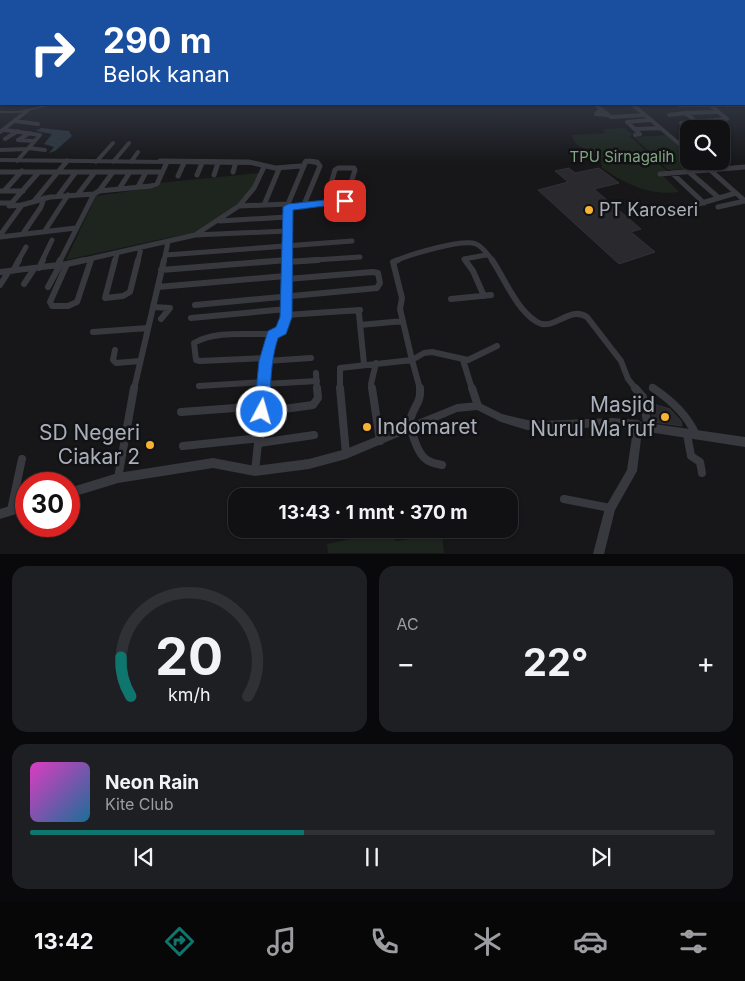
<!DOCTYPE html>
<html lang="id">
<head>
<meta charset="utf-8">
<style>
	body { margin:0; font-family:Inter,sans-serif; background:#1e1f22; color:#f1f3f6; height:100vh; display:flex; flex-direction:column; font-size:19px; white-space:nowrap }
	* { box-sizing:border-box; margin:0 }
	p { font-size:16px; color:#9c9da0 }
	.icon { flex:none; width:28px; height:28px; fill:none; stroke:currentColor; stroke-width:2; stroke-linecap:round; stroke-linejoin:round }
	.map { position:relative; height:554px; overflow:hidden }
	.panel { display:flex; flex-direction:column; gap:12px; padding:12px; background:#09090b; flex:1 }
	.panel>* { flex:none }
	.guide { position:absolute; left:0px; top:0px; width:745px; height:105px; box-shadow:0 1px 4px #0004,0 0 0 1px #303134; background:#1a4fa0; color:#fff; overflow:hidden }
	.tools { position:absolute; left:680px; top:120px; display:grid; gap:10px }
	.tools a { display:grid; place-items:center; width:50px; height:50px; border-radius:10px; background:#111114; box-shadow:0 1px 4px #0004,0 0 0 1px #303134; font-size:25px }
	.speed { position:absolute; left:15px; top:472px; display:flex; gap:10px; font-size:25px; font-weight:700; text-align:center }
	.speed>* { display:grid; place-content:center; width:65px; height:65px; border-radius:50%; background:#111114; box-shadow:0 1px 4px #0004,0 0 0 1px #303134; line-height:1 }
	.speed .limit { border:8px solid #d22; background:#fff; color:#111 }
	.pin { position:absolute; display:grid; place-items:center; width:42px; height:42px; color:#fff; margin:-21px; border-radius:10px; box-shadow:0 2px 8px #0006 }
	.me { position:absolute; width:55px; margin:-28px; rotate:6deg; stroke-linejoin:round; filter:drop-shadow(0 0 4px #0008) }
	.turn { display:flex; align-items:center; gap:18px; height:105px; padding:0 20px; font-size:22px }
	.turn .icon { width:65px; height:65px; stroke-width:2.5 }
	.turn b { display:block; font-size:35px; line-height:42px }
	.big { font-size:38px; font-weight:700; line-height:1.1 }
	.panel .tile { flex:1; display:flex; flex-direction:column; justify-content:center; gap:8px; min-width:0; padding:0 18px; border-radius:15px; background:#1e1f22 }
	.panel .dial { align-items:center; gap:0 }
	.dial svg { height:130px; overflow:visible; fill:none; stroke:#303134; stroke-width:7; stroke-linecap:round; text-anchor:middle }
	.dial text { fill:#f1f3f6; stroke:none }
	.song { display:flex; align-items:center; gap:15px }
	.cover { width:60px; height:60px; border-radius:8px; background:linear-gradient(135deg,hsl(310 70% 55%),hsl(200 70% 35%)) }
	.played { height:5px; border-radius:2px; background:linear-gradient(90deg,#0f766e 40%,#303134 40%) }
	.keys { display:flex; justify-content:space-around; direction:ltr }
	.heat { display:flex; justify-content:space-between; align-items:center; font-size:28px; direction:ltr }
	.panel .tiles { flex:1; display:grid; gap:12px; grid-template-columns:1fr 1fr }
	.tile:last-child { grid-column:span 2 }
	.trip { position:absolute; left:228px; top:488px; width:290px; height:50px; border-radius:15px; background:#111114; box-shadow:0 1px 4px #0004,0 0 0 1px #303134; font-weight:700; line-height:50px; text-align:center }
	.menu { display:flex; height:80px; justify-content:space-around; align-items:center; background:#070708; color:#9c9da0 }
	.menu .icon { width:35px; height:35px }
	.menu .active { color:#0f766e }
	.menu b { font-size:22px; color:#f1f3f6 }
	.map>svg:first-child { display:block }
	.green { fill:#1d251e }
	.water { fill:#2d373e }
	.building { fill:#2a2a2e; stroke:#313136 }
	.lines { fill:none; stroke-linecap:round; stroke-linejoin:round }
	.minor-far3 { stroke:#38393f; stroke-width:4 }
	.minor-far2 { stroke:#38393f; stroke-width:5 }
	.minor-far1 { stroke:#38393f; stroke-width:6 }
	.minor { stroke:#38393f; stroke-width:8 }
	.tertiary { fill:#38393f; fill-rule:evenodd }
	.route { fill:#1a73e8; stroke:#114b97 }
	.poi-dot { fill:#f7b232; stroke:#121215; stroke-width:2 }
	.labels { text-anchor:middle; stroke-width:5; stroke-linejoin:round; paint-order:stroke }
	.far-park-label { font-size:15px; fill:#80a582; stroke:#121215 }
	.poi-label { font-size:18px; fill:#a9afba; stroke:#121215; text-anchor:start }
	.near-poi-label { font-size:21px; fill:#a9afba; stroke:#121215; text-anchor:end }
</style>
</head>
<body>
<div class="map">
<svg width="745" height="554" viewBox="0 0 745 554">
	<rect width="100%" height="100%" fill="#17171a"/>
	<path class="green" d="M625,128l8,7 -3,1 39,37h-9l19,19c-30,4 -53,-8 -77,-24l-1,-7 -25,-17 -5,-9 34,-2 -2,-4z
		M668,135l21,18v8h9l8,7 -38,2 -34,-33z
		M259,173l-10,21 -29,25 -22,14 -27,4 -105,23 30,-64 62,-9 1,-4z
		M393,530l2,11 47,-6 2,18h-116l-1,-9z"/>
	<path class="water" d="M41,128l28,3 3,5 -17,15 -6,2 5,-6 -10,-3 8,-10 -16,-3z"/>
	<path class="building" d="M569,168l6,5 24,-5 20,15 -25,6 47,40 -10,3 24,20 -36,12 -81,-74 30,-8 -13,-11z
		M650,403l20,6 11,12 1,5 -29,-4z"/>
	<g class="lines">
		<path class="minor-far3" d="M595,104l16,13 34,-2
			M632,104l57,48
			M679,105h31
			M601,109l-5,5 11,1
			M669,115l16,-2
			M15,121l23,3
			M696,121l-11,-8 32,-1
			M681,123l46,-4 -17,-14h35
			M635,129l25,-1
			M5,130l35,5 -23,26
			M0,132l27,-21
			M30,133l-12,7 17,1
			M635,135l5,-1 -13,-12 23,-2
			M5,139l13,-8
			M29,148l16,2
			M0,150l28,-1
			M721,154h7
			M0,160l251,3
			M700,161l2,2
			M96,162l17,-19
			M113,162l16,-19
			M131,162l7,-10
			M66,163l1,-2
			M304,163l2,-2 11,2"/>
		<path class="minor-far2" d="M160,161l89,1 26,6 26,-2
			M700,161l45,40
			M338,168h16l1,2 -10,31 -20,2 10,-33z
			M0,172h162
			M39,172l-30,34 13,-1 28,-8 44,-3 5,-3 52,-5 6,-2 10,-22
			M233,172l3,-10
			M689,172l30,26
			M672,173l32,30
			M660,174l85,-7
			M197,175l5,-12
			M214,175l4,-12
			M178,176l6,-13
			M138,187l8,-15
			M119,189l11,-17
			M0,191h23
			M4,191l18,-20
			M99,191l14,-19
			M78,194l17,-22
			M58,196l18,-24
			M34,201l33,-40
			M0,203h12
			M264,205l15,-36
			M239,206l49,-2
			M288,207l37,-4
			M303,207l17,-41 -3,-4 -8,-1
			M718,207l27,-6
			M678,210l58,-17
			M220,221l67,-4
			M46,229l22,-34
			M24,232l17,-25 3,-9
			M1,234l21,-29
			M195,235l92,-4
			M0,237l76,-9
			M166,255l186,-14
			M18,261l8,-14
			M42,261l10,-21
			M60,261l34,-67
			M80,261l115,-26 44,-29 15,-18 10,-21
			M115,261l2,-7
			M138,261l3,-13
			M164,261l4,-19
			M273,261l14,-1
			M287,261l1,-57 18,-43
			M300,261l60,-4
			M395,261c14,-6 68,-23 81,-17 7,3 12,11 17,17
			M466,261l-2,-2 22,-4"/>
		<path class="minor-far1" d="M115,260l-10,38 18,-2 7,-4 8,-32
			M465,260l8,11 11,25
			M492,260c13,19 24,49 45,62 17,10 32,-17 50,-5l34,44 7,18 8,10
			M287,262l31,-2
			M67,264l-17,38 2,4h16l9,-4 14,-42
			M57,266l3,-6
			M39,268l4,-8
			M161,270l126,-10
			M13,271l6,-11
			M0,272l67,-8 18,-4
			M24,284l10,-15
			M0,285l9,-14
			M48,287l12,-22
			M158,287l128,-11
			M451,299l40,-4
			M195,305l182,-17 3,-5 -2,-10 -5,-1 -86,7
			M153,307l17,1 -9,11
			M359,314l5,50
			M286,315l74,-5
			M191,318l96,-9
			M360,325l43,-4
			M93,332l55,-4
			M115,350l-2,10 3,3 24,-2
			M266,358l-66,3 -4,-1 -2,-17c21,-13 55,-8 79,-9
			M463,360l9,29
			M266,361l45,-3
			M316,373l1,16
			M265,384l52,-3
			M199,386l66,-4
			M652,387l3,2
			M134,389l30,-129
			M264,389l2,-28 7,-27 8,-3 5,-14 1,-57
			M340,389v-21l72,-8 -12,-51 2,-11 -9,-36 5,-2
			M372,389l-1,-5 5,-21
			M420,389l-8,-29 12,-7 8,-1 36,8 29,-14"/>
		<path class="minor" d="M340,388l6,66
			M372,388l8,53
			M420,388c1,15 -5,16 -9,29 -3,10 7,38 16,43 4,3 10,4 15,5
			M472,388l6,18
			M635,388l8,9 5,31
			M653,388c18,12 34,26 43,47
			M181,412l82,-6
			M262,412l51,-7 5,-7 -1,-10
			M687,434l4,22 9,6 2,11
			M259,443l55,-8
			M183,446l77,-8
			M255,471l9,-83
			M118,478l16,-90
			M564,499l46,9
			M11,510l11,-51"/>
		<path class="tertiary" d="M50,104h7l-38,9h-19v-2h19z
			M478,402l24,12 25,6 15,1 70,-3 26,2 3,2 104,15v10l-103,-16 -5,40 -22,39 -11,44h-11l12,-46 22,-38 6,-40 -21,-4 -70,5 -15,-1 -26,-8 -24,-12 -20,2 -111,47 -37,10 -54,7 -42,-8 -95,15 -49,15v-10l49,-15 95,-15 42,8 54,-7 37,-10 111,-45z
			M26,501v10l-26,8v-10z"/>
	</g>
	<linearGradient id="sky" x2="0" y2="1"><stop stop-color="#0d0d0e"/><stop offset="0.53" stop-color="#363c49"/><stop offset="1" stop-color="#363c49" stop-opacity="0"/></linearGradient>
	<rect width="745" height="163" fill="url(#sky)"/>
	<path class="route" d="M345,198l5,3 -2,2 -55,7 -1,107 -6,17 -8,4c-8,24 -7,49 -9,74l-2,5 -5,2 -5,-2 -3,-5 5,-51 8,-27 1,-3 8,-4 4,-10 3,-110 5,-3z"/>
	<g class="poi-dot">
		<circle cx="589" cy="210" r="5"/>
		<circle cx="665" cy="417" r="5"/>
		<circle cx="367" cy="427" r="5"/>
		<circle cx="150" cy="445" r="5"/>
	</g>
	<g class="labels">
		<g class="far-park-label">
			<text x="622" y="162">TPU Sirnagalih</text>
		</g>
		<g class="poi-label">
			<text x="599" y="216">PT Karoseri</text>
		</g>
		<g class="near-poi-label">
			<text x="655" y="412">Masjid<tspan x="655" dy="24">Nurul Ma'ruf</tspan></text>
			<text x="377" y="434" text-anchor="start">Indomaret</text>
			<text x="140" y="440">SD Negeri<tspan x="140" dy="24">Ciakar 2</tspan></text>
		</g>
	</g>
</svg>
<div class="tools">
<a><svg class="icon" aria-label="search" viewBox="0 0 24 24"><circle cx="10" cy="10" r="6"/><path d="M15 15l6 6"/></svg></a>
</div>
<div class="speed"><div class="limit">30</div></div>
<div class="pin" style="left:345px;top:201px;background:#d93025"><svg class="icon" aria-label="arrive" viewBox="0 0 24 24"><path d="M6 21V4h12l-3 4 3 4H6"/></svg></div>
<svg class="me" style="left:262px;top:412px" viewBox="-20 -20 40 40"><circle r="17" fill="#1a73e8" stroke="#fff" stroke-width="3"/><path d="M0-11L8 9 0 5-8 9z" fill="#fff"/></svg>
<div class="trip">13:43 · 1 mnt · 370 m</div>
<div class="guide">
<div class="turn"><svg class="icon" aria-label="right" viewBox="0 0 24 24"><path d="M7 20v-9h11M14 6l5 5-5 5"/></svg><div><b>290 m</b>Belok kanan</div></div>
</div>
</div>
<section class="panel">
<div class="tiles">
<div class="tile dial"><svg viewBox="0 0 100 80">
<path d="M14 69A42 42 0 1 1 86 69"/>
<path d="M14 69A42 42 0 0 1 8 45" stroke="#0f766e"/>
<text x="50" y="56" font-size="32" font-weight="700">20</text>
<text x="50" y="72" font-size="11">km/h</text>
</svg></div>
<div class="tile"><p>AC</p>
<div class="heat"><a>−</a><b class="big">22°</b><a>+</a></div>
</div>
<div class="tile">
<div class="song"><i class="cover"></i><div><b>Neon Rain</b><p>Kite Club</p></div></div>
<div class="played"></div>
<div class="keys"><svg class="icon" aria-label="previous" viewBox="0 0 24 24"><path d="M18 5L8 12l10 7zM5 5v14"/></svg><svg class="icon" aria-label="pause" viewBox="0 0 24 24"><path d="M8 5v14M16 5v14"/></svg><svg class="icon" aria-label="next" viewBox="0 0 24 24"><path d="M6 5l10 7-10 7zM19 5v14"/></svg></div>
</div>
</div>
</section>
<nav class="menu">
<b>13:42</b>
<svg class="icon active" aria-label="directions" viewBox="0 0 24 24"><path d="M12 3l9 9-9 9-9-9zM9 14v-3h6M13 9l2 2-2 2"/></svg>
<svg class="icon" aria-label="music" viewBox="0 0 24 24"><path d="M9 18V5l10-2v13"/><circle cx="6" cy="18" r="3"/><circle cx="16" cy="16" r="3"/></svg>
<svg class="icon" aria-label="phone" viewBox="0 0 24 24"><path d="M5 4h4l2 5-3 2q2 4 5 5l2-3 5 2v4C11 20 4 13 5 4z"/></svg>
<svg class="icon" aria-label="climate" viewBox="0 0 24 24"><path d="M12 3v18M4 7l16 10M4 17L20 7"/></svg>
<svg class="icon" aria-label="car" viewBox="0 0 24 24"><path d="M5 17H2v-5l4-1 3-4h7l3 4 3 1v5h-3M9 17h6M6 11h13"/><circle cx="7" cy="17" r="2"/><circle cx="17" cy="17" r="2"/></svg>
<svg class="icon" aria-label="filters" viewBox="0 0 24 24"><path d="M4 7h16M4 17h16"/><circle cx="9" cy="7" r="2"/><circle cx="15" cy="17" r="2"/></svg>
</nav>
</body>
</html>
